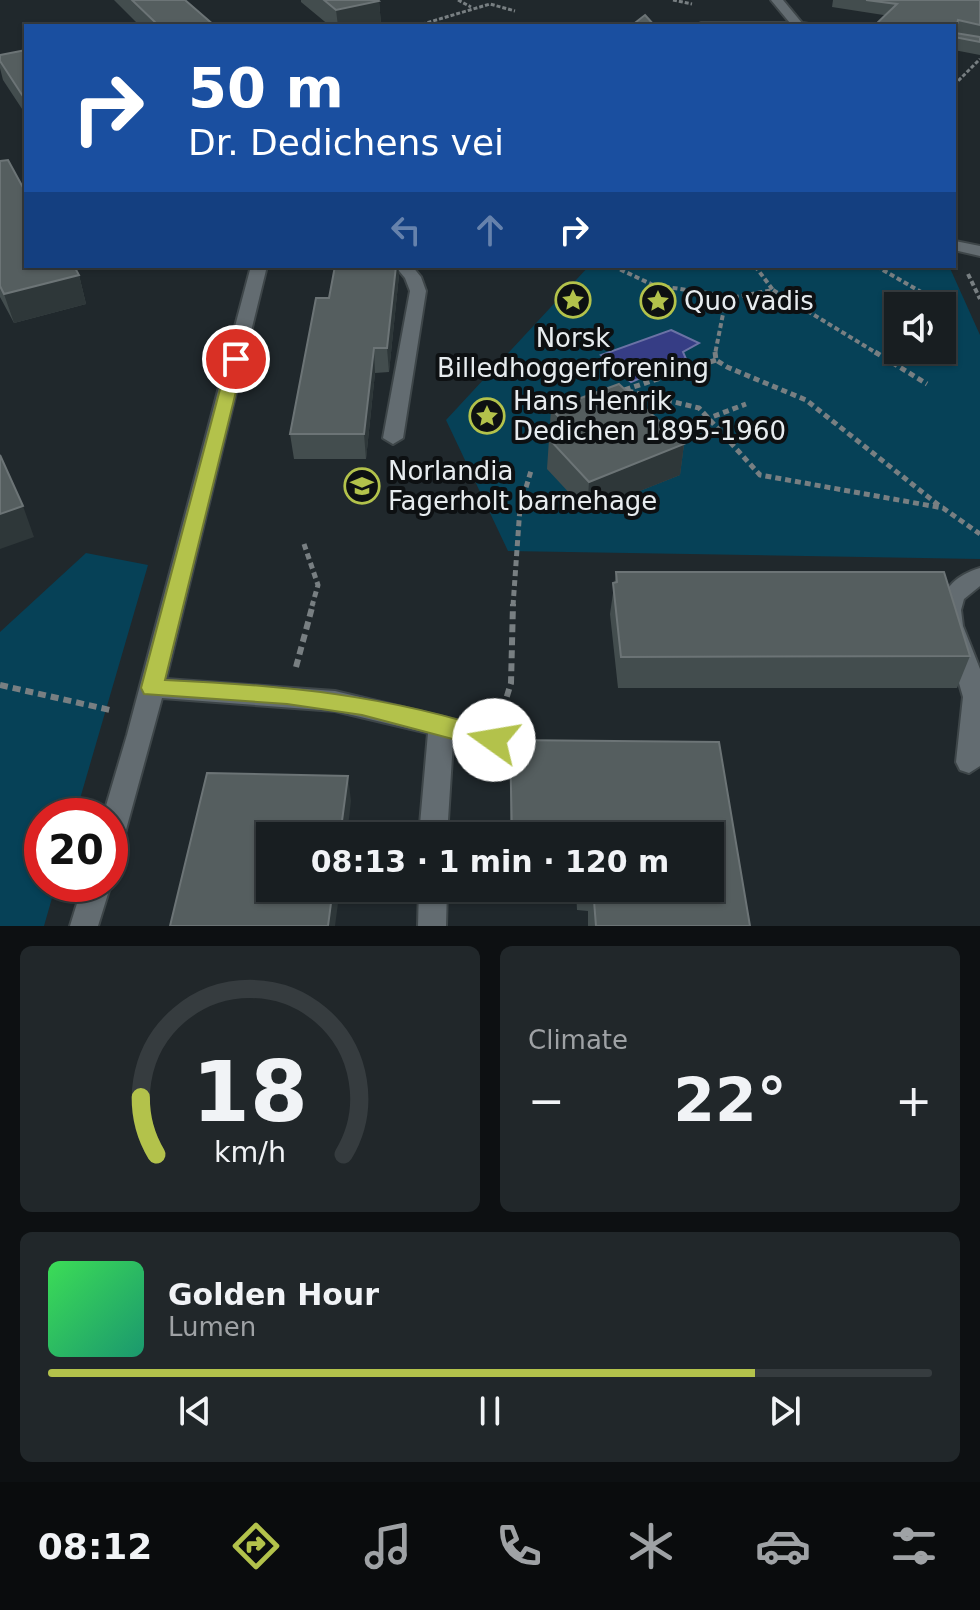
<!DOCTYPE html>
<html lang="en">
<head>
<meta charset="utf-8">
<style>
	body { margin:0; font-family:"DejaVu Sans",sans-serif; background:#21272a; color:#f1f3f6; height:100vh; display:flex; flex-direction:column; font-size:30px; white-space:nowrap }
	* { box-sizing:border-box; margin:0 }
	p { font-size:26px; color:#9fa2a5 }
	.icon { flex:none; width:44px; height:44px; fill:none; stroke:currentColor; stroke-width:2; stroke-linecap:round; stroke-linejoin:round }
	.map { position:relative; height:926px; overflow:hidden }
	.drawer { display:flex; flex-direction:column; gap:20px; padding:20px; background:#0d1012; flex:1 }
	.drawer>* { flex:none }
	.top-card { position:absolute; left:24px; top:24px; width:932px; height:244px; border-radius:0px; box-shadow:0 2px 6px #0004,0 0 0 2px #363c3f; background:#1a4fa0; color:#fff; overflow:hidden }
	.fabs { position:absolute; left:884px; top:292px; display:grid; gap:16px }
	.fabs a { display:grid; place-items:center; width:72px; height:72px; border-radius:0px; background:#181e21; box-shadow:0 2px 6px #0004,0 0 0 2px #363c3f; font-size:40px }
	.speed { position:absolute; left:24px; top:798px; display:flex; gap:16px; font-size:40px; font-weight:700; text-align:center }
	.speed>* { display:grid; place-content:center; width:104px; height:104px; border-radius:50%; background:#181e21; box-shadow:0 2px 6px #0004,0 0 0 2px #363c3f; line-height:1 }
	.speed .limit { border:12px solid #d22; background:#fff; color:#111 }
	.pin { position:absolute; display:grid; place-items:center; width:68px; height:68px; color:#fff; margin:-34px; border:4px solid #fff; border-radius:50%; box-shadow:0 2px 8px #0007 }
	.me { position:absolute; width:88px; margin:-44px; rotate:283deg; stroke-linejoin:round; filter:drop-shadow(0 0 6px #0008) }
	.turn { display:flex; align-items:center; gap:28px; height:168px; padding:0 32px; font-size:36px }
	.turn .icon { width:104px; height:104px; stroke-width:2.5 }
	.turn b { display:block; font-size:56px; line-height:68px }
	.lanes { display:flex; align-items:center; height:76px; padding:0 32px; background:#0003; justify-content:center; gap:40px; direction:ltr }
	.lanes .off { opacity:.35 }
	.big { font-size:60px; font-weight:800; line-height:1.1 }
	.drawer .widget { flex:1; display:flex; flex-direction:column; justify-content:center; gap:12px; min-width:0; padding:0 28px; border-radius:12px; background:#21272a }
	.drawer .dial { align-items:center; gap:0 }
	.dial svg { height:208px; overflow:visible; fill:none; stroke:#363c3f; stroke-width:7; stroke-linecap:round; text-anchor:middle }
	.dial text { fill:#f1f3f6; stroke:none }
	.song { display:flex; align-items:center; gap:24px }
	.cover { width:96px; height:96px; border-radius:12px; background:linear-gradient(135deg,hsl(130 70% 55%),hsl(160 70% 35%)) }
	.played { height:8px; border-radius:4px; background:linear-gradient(90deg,#b3c24b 80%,#363c3f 80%) }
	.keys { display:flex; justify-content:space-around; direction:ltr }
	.heat { display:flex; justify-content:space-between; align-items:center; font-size:44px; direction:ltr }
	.drawer .tiles { flex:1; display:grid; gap:20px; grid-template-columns:1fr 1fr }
	.widget:last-child { grid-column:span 2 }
	.trip { position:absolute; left:256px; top:822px; width:468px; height:80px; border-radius:0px; background:#181e21; box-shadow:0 2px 6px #0004,0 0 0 2px #363c3f; font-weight:800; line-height:80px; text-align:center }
	.tab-bar { display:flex; height:128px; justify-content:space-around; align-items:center; background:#0a0c0d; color:#9fa2a5 }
	.tab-bar .icon { width:56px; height:56px }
	.tab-bar .active { color:#b3c24b }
	.tab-bar b { font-size:36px; color:#f1f3f6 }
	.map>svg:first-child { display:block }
	.green { fill:#064157; fill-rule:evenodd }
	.water { fill:#363d85; stroke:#6b72a5; stroke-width:2 }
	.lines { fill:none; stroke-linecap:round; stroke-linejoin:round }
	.minor-casing { stroke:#3e4649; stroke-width:4 }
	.path-far3 { stroke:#787f82; stroke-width:3; stroke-dasharray:4 2; stroke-linecap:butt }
	.path-far2 { stroke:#787f82; stroke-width:4; stroke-dasharray:5 3; stroke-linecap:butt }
	.path-far1 { stroke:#787f82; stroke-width:5; stroke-dasharray:6 4; stroke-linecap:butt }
	.path { stroke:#787f82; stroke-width:6; stroke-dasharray:8 5; stroke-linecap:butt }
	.minor { fill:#636c71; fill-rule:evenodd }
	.wall { fill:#434d4e }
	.shaded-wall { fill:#2e3739 }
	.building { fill:#555e5f; stroke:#6c7476; stroke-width:2 }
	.route { fill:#b3c24b; stroke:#747e31; stroke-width:2 }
	.labels { text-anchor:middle; stroke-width:8; stroke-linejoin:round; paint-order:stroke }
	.poi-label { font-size:26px; fill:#e7ecef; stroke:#0d1012; text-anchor:start }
</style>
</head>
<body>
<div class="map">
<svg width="980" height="926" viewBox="0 0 980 926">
	<rect width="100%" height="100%" fill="#20282c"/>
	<path class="green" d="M589,266h360l31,69v224l-472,-8 -62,-131zM898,306h44v44h-44z
		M86,553l62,12 -73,251h-33v68h14l-12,42h-44v-294z"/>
	<path class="water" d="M671,330l28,13 -16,9 3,7 -55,23 -11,-9 11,-5 -11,-9 -10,4 -9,-8z"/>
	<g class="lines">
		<defs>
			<path id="minor" d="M771,0h12l19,23 20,3h-127l6,-3h89z
				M955,241l25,5v10l-26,-6z
				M251,266h16l-101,413 169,12 184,44 4,7 -4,7 -9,4 -57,-12 -6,95h-28l9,-103 -93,-22 -173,-13 -38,139 -4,9 -10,3v-33h-7l24,-81z
				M395,266h17l9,11 5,14 -23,147 -10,6 -10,-6 27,-147 -5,-13z
				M980,568v18l-16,13 -3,11 2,16 17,43v97l-11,7 -9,-3 -4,-8 7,-65 -25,-87c6,-23 19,-35 42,-42z
				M110,882l1,2 -13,42h-28l13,-42z
				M419,888h28l-1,38h-28z"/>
		</defs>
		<use href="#minor" class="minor-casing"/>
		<path class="path-far3" d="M458,0l13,7
			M673,0l19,4
			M416,26l74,-22 25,7
			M954,85l26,-26"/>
		<path class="path-far2" d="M613,266l40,19 68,10 5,4 -11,55
			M755,266l18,24
			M876,266l47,27 8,11
			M968,274l12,25
			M726,299l47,-9 105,64"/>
		<path class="path-far1" d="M715,352l1,8 11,7 79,33 135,107
			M875,352l52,32
			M716,360l-92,30 75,18 61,67 183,33 37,26
			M667,434l79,-30
			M304,544l14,41 -6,21
			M513,606l7,-99 11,-36"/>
		<path class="path" d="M296,667l17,-63
			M0,685l110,25
			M503,709l8,-26 2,-79"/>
		<use href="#minor" class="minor"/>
	</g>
	<path class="wall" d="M114,0h71l30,26h-75z
		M301,0h77l1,1 2,23 -9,2h-42l-29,-24z
		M833,0h147v55l-26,-5v-24l-122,-19z
		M26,50v65l-23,-35 -3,-12v-13z
		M0,161l26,105 53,9 7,29 -72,19 -14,-26z
		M399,275l-10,97 -14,1 -9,86h-72l-4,-25 39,-136z
		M551,409l133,35 -4,31 -93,37 -40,-43z
		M616,572l354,84 -13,32h-339l-8,-74z
		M510,740l209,2 31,184h-162v-15l-11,-1 -1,-19h-65v-3h199v-52h-200z"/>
	<path class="shaded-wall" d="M379,1l2,23 -9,2h-34l-2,-16z
		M396,266h2l1,9 -10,97 -2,-24z
		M79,275l7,29 -72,19 -10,-29z
		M374,348l1,25 -9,86 -2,-25z
		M684,444l-4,31 -93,37 2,-30z
		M23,506l11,31 -34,12v-35z
		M348,776l3,25 -4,35h-7z
		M333,888h7l-5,38h-7z"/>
	<path class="building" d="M132,0h53l30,26h-56z
		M324,0h54l1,1 -43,9z
		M866,0h114v25l-22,-5 -3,13 25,4v5l-26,-5v-11h-80l23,-22z
		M645,15l10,11h-24z
		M26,50v51l-26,-40v-6z
		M8,160l18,33v73h48l5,9 -75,19 -4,-8v-125z
		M335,266h61l-9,82h-13l-10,86h-74l26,-136h13z
		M619,384l65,60 -95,38 -40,-43 23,-9 -21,-21z
		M0,455l23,51 -23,8z
		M616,572h328l26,84 -349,1 -8,-74 4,-1z
		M510,740l209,2 31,184h-154l-3,-38h117v-52h-198z
		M207,773l141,3 -8,60h-70v52h63l-5,38h-158z"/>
	<path class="route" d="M236,354l8,5 -79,321c117,5 224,15 337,53l3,7 -3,7 -8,3 -132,-35 -75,-11 -143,-10 -3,-6 87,-329z"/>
	<defs>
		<symbol id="sight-ring" viewBox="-11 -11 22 22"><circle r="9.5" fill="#0d1012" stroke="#b3c24b" stroke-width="1.5"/><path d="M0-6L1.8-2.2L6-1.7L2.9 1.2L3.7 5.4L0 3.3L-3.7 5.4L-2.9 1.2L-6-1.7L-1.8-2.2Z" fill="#b3c24b"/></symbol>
		<symbol id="school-ring" viewBox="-11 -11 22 22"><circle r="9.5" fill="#0d1012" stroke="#b3c24b" stroke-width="1.5"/><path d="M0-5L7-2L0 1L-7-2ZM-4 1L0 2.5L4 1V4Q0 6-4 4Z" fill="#b3c24b"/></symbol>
	</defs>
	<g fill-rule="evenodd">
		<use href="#sight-ring" x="553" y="280" width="40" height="40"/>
		<use href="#sight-ring" x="638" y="281" width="40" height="40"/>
		<use href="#sight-ring" x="467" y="396" width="40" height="40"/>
		<use href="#school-ring" x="342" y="466" width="40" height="40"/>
	</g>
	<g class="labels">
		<g class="poi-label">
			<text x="684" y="310">Quo vadis</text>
			<text x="573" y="347" text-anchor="middle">Norsk<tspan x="573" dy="30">Billedhoggerforening</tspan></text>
			<text x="513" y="410">Hans Henrik<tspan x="513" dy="30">Dedichen 1895-1960</tspan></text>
			<text x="388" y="480">Norlandia<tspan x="388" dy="30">Fagerholt barnehage</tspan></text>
		</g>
	</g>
</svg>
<div class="fabs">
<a><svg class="icon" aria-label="sound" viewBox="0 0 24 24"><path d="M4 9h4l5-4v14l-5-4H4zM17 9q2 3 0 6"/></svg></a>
</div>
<div class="speed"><div class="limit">20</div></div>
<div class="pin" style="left:236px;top:359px;background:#d93025"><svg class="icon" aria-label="arrive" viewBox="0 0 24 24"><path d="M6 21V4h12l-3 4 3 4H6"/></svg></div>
<svg class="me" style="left:494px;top:740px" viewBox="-20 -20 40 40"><circle r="19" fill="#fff"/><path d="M0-13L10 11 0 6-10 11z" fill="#b3c24b"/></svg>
<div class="trip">08:13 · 1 min · 120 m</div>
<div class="top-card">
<div class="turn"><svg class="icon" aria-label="right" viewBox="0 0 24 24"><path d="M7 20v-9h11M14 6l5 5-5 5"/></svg><div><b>50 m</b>Dr. Dedichens vei</div></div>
<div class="lanes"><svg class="icon off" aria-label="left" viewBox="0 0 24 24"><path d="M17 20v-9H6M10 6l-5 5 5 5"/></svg><svg class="icon off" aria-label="ahead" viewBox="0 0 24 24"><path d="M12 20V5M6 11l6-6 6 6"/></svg><svg class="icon" aria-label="right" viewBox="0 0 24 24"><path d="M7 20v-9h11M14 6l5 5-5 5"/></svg></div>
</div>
</div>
<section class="drawer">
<div class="tiles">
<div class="widget dial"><svg viewBox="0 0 100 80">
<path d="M14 69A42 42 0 1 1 86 69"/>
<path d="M14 69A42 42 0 0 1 8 47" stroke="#b3c24b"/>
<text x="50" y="56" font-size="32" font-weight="700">18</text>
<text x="50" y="72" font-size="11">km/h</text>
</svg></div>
<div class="widget"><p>Climate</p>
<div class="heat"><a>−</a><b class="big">22°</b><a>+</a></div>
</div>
<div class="widget">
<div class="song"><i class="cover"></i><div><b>Golden Hour</b><p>Lumen</p></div></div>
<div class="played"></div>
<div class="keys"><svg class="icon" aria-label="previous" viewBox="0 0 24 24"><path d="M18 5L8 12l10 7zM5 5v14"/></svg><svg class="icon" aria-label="pause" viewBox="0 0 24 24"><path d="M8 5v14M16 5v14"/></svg><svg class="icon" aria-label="next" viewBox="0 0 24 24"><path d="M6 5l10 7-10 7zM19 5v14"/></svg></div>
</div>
</div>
</section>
<nav class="tab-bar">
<b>08:12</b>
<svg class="icon active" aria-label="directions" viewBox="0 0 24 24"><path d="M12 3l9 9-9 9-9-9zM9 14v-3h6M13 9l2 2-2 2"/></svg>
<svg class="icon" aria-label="music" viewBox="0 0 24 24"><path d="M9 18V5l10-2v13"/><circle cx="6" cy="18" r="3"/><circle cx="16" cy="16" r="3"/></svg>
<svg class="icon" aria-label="phone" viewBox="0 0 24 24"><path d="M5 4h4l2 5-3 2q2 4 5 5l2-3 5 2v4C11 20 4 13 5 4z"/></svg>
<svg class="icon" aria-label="climate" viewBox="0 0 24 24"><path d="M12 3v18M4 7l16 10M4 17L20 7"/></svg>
<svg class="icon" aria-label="car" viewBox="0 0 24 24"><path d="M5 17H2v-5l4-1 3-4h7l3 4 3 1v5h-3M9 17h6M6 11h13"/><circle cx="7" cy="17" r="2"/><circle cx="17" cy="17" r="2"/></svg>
<svg class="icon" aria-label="filters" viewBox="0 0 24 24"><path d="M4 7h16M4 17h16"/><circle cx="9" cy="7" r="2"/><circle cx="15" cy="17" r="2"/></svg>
</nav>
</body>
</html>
